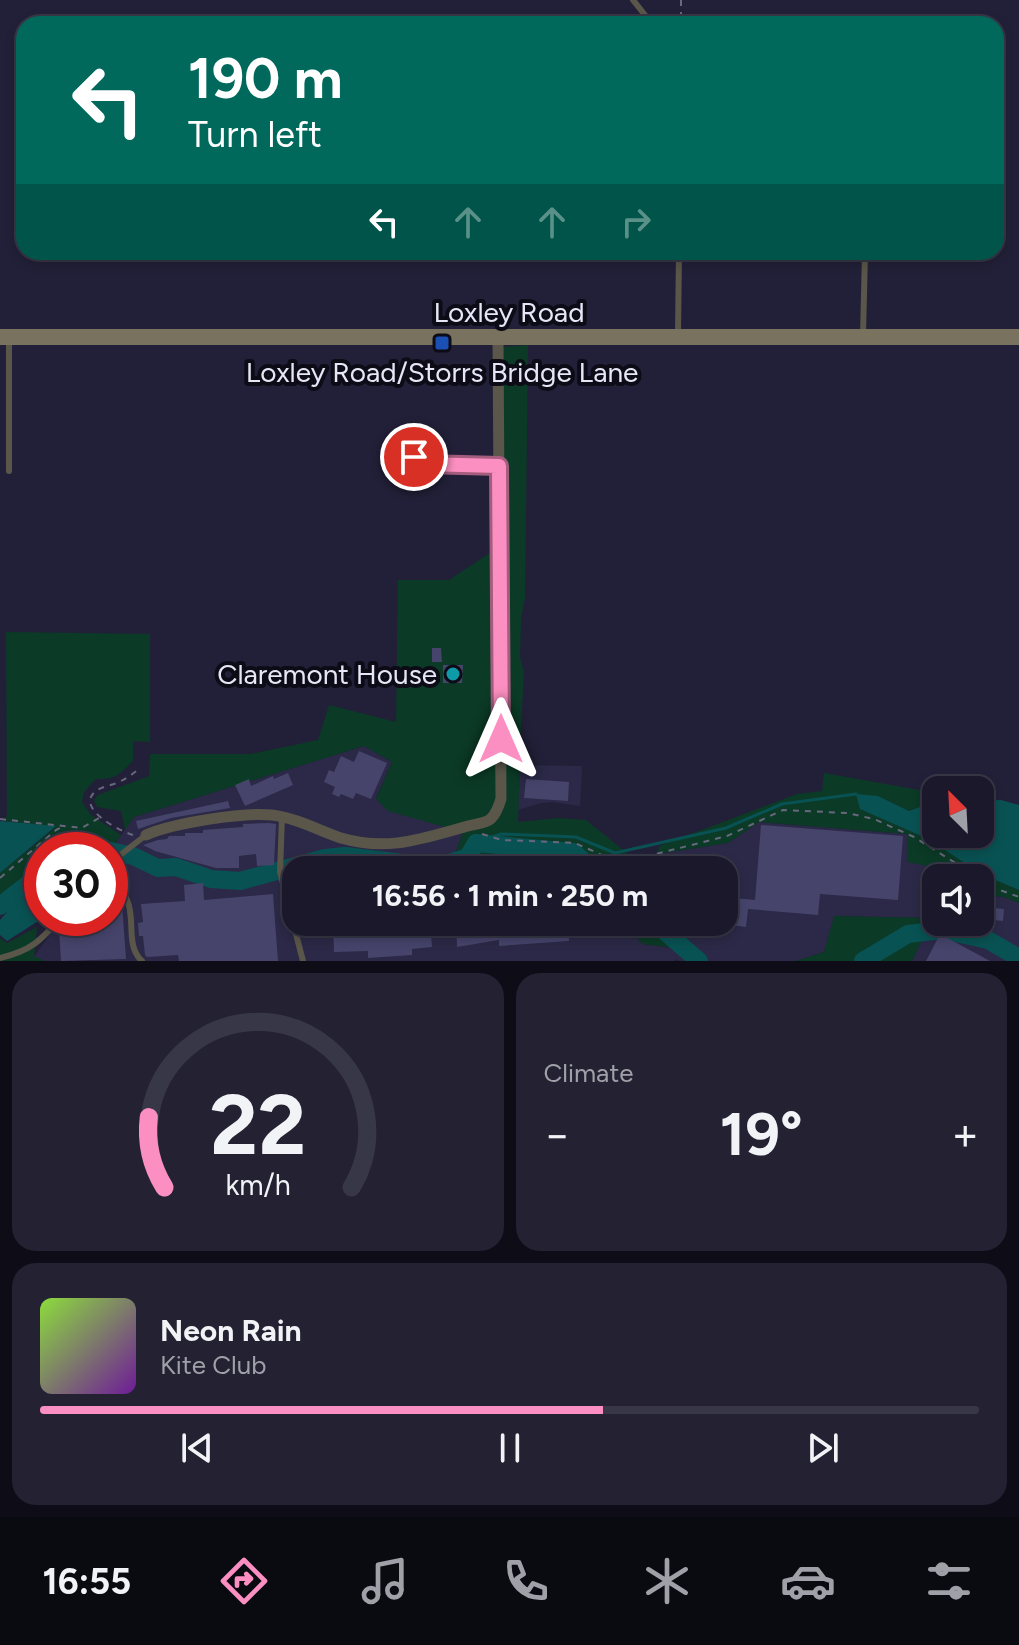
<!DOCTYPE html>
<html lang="en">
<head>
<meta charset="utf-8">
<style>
	body { margin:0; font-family:Figtree,sans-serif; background:#232132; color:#f1f3f6; height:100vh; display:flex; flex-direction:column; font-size:30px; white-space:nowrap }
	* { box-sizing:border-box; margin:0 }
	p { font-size:26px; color:#9fa0a8 }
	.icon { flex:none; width:44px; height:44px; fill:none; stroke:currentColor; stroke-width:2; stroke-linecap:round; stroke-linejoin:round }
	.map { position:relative; height:961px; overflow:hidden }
	.details { display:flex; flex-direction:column; gap:12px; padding:12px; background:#0e0d17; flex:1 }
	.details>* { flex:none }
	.guide { position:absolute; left:16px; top:16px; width:988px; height:244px; border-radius:24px; box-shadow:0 4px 12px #0003,0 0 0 2px #383747; background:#00695c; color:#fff; overflow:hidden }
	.needle { width:52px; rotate:336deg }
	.controls { position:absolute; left:922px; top:776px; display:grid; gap:16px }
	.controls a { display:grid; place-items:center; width:72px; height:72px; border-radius:16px; background:#1a182a; box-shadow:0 4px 12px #0003,0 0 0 2px #383747; font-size:40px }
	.speed { position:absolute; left:24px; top:832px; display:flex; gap:16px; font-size:40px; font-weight:700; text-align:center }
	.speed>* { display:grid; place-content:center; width:104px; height:104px; border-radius:50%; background:#1a182a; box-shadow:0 4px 12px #0003,0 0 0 2px #383747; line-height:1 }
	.speed .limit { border:12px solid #d22; background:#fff; color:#111 }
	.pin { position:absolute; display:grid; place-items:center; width:68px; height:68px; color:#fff; margin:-34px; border:4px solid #fff; border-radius:50%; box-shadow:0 2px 8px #0007 }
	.me { position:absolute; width:88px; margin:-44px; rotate:0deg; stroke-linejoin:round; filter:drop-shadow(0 0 6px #0008) }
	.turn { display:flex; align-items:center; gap:28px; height:168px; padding:0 40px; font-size:36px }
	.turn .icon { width:104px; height:104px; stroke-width:2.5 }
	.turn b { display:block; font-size:56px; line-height:68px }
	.lanes { display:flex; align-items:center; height:76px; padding:0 40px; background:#0003; justify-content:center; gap:40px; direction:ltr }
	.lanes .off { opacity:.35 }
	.big { font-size:60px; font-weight:700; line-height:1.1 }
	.details .widget { flex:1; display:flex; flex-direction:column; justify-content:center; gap:12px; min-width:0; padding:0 28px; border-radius:24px; background:#232132 }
	.details .dial { align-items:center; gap:0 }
	.dial svg { height:208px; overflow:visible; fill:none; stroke:#383747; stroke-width:7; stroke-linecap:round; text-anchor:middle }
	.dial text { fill:#f1f3f6; stroke:none }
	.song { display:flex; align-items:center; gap:24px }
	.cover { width:96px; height:96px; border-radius:12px; background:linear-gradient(135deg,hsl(90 70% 55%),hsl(280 70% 35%)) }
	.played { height:8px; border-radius:4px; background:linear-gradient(90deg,#fc8fc1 60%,#383747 60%) }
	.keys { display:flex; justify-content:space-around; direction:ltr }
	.heat { display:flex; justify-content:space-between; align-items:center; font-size:44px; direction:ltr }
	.details .tiles { flex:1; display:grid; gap:12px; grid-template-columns:1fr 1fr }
	.widget:last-child { grid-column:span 2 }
	.trip { position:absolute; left:282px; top:856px; width:456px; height:80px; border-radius:24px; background:#1a182a; box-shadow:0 4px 12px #0003,0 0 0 2px #383747; font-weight:700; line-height:80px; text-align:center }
	.dock { display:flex; height:128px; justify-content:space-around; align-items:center; background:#0a0a11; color:#9fa0a8 }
	.dock .icon { width:56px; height:56px }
	.dock .selected { color:#fc8fc1 }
	.dock b { font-size:36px; color:#f1f3f6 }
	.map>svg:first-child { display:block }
	.built { fill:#2b2947 }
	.green { fill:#0b3a26 }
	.water { fill:#095253 }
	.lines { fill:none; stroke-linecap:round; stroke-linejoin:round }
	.stream { stroke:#095253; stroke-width:3 }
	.river { stroke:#095253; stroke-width:18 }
	.building { fill:#46446b }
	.path { stroke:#68677d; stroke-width:2; stroke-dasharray:6 6; stroke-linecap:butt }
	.service { stroke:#5a5649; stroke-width:6 }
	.minor { stroke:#5a5649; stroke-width:11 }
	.secondary { stroke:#79725e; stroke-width:16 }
	.route-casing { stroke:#a45d7d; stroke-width:20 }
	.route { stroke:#fc8fc1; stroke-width:14 }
	.transit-dot { fill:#1a4fb4; stroke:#0c0b16; stroke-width:3 }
	.culture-dot { fill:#0f9aa8; stroke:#0c0b16; stroke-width:3 }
	.labels { text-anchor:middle; stroke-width:8; stroke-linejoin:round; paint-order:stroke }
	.street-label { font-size:28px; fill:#e6e6f7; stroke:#0c0b16 }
	.poi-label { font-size:28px; fill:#e6e6f7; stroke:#0c0b16 }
</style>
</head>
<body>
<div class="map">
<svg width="1019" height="961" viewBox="0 0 1019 961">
	<rect width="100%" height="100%" fill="#222038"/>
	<path class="built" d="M364,746l28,16 -16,36 87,34 -12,33 108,5h-263v52h325l22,22 30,4 2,-26h49v-52h-70l3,-16 71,-11 31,-21 148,12 20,32 1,22 8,1v33h44v-28l24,3 15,6v58h-107l19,-43 -96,-2 -11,36 -28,9h-117l-3,-2 -1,2h-644l31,-43h48v-67l24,-34z
		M520,765l62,1 -2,40 -28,-4 -11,1 -23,7z"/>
	<path class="green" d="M528,345l-3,253 -4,21 -1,38 4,15 -4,75 -15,16 15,2 -2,57 41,-4 27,2 62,50h-88l-109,-4 12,-34 -75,-21 -12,-12 16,-37 -28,-16 -230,71 -9,13 -4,-19 -24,-4 -3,-7 4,-5 51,-19 1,-22h100l68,-14 11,-35 67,17 2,-142h51l44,-29 1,211 10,2 -1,-417z
		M6,632l144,2v108l-17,-1v20c-13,13 -18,19 -37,18l-12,13 -2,10 9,13 30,20 -10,14 -69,1v21l-42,44v-42l56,-46 -52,-6 3,-6z
		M824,773l112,20v12l-16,2 -11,4 -31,-15 -17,13 67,30 55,36 36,15v13l-15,-6 -24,-3v-16h-44v11l-8,-1 -1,-22 -20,-4v-28l-148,-12 -31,21 -71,11 2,-8 138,-52 25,-3z
		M834,916l98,2 -20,43h-116l28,-9z
		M621,922h54l-1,26 -31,-4z
		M37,927l-3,29 11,5h-45v-23l7,5z"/>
	<path class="water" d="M856,794l22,2 31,15 11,-4 16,-2v29h44v-33l21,-1 18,5v85l-36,-15 -55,-36 -68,-30z
		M0,821l56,5 -56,47z
		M42,879l1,39 -36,23 -7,-6v-15l19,-22z"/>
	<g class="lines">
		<path class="stream" d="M476,843l25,-9 75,3 39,16 111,-25 56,-24 74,-10"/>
		<path class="river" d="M110,851l23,5 25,12 18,-1 35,12 29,2 85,-23 20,-2 74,9h23l26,-8 8,-14 97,9 21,18
			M0,906l42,-33
			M654,922l45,39
			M863,961l45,-27 34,-4 46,10 31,18"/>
	</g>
	<path class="building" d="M432,648h9l1,14h-10z
		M443,665h20l-1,18h-19z
		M359,751l28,12 -16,36 -15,-6 -3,6 -12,-5 -2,3 -7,-3 3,-7 -11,-5 5,-12 5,2 7,-16 13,6z
		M288,773l5,12 -48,21 -10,-21 14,-6 2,7 22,-10 1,3z
		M526,779l43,3 -1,19 -44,-3z
		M228,801l2,7 -59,10 -33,11 -2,-8z
		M269,823l7,1 -2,41 -17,1 -1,-12 -17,2v12h-23l-61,-17 -12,-6 15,-5 9,-1 2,-3h16v-3h18v-3l40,-3v-3z
		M761,825l142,11 -5,64 -78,-6 -2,21 -70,-6 -2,18 -22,-3v-27l31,3z
		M203,883l1,17 69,-6 5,67h-99l-1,-6 -31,2 -2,-2 -2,-19h-4l-1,-13 5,-1 -2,-18 44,-3 -1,-16z
		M120,899l2,5 4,55 -65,2 -2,-32 4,-5 21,-2v-4h26v-18z
		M980,907l24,2 -1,12 -9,-1v3l-13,-1z
		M333,922h97l2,25 -20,2v6l-44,3v-7l-34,1z
		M456,922h112l1,19 -70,5v-6l-42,7z
		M940,934l50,27h-64z"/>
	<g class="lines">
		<path class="path" d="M681,0v24
			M0,819l82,9 17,-10
			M482,834l20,6 73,3 38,17 31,-3 83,-21 56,-26 64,3 27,6 40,18 83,52 22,8
			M133,835c-13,-4 -59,-27 -37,-44 5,-4 12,-5 18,-7 10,-4 18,-9 26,-16
			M0,878l56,-48 8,-4"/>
		<path class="service" d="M633,0l19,24
			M678,334l1,-82
			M863,336l2,-84
			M9,339v132
			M414,434v23l10,7 75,2
			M282,817l-2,55 23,89
			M110,863l36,-28
			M110,881c6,6 14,11 17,19 9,19 -2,46 15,61
			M0,958c30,-7 41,-17 60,-40"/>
		<path class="minor" d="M146,835c27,-12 97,-23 126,-20 24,3 46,15 69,23 45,13 77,2 120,-10 24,-8 31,0 40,-29l-3,-461"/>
		<path class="secondary" d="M0,337h1019"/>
	</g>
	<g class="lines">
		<defs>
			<path id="route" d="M414,457l10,7 75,2 2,273"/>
		</defs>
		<use href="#route" class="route-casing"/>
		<use href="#route" class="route"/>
	</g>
	<rect class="transit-dot" x="434" y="335" width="16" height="16" rx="4"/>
	<circle class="culture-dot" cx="453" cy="674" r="8"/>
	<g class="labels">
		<g class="street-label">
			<text x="509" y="322">Loxley Road</text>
		</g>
		<g class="poi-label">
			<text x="442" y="382">Loxley Road/Storrs Bridge Lane</text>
			<text x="437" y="684" text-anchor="end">Claremont House</text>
		</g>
	</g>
</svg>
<div class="controls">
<a><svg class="needle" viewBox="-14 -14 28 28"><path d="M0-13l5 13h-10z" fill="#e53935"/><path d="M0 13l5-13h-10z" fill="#9fa0a8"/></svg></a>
<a><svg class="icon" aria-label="sound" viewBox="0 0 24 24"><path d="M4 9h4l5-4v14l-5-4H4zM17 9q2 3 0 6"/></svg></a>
</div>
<div class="speed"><div class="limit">30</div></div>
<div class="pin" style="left:414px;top:457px;background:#d93025"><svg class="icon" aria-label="arrive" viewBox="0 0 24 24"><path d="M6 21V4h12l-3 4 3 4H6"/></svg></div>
<svg class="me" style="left:501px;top:739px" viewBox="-20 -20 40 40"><path d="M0-17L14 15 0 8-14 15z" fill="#fc8fc1" stroke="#fff" stroke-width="4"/></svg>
<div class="trip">16:56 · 1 min · 250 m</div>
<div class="guide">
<div class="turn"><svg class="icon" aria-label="left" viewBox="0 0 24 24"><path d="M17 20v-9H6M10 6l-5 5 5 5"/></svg><div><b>190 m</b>Turn left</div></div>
<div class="lanes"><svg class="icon" aria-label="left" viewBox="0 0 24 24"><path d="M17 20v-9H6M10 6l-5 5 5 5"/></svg><svg class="icon off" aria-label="ahead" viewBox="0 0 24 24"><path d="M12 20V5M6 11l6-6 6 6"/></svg><svg class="icon off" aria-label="ahead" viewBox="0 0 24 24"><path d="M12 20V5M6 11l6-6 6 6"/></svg><svg class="icon off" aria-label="right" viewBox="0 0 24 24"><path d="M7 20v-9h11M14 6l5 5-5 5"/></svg></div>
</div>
</div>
<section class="details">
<div class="tiles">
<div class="widget dial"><svg viewBox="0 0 100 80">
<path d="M14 69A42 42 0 1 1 86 69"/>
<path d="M14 69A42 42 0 0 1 8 42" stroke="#fc8fc1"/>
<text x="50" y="56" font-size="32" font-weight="700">22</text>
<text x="50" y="72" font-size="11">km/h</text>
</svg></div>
<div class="widget"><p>Climate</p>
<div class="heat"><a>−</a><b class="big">19°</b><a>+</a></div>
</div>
<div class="widget">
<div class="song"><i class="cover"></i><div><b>Neon Rain</b><p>Kite Club</p></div></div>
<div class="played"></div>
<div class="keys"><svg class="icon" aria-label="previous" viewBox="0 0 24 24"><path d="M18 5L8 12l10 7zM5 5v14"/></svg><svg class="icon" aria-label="pause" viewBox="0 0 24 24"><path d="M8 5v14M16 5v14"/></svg><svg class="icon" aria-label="next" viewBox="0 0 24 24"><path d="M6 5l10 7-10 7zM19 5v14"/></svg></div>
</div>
</div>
</section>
<nav class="dock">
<b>16:55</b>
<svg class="icon selected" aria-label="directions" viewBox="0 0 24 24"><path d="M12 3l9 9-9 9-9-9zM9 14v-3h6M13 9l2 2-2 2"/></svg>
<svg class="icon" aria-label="music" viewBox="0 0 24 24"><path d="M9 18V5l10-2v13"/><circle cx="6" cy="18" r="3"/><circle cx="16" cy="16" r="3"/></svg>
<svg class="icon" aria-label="phone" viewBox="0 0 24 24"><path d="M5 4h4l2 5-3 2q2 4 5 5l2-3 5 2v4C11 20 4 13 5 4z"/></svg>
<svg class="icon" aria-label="climate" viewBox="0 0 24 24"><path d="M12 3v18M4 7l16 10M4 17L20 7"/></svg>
<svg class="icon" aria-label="car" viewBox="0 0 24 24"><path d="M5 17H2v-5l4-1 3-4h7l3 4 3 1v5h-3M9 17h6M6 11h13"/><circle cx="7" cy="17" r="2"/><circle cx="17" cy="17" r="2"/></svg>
<svg class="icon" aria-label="filters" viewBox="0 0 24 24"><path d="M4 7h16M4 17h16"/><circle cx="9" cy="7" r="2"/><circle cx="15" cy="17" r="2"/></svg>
</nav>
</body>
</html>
